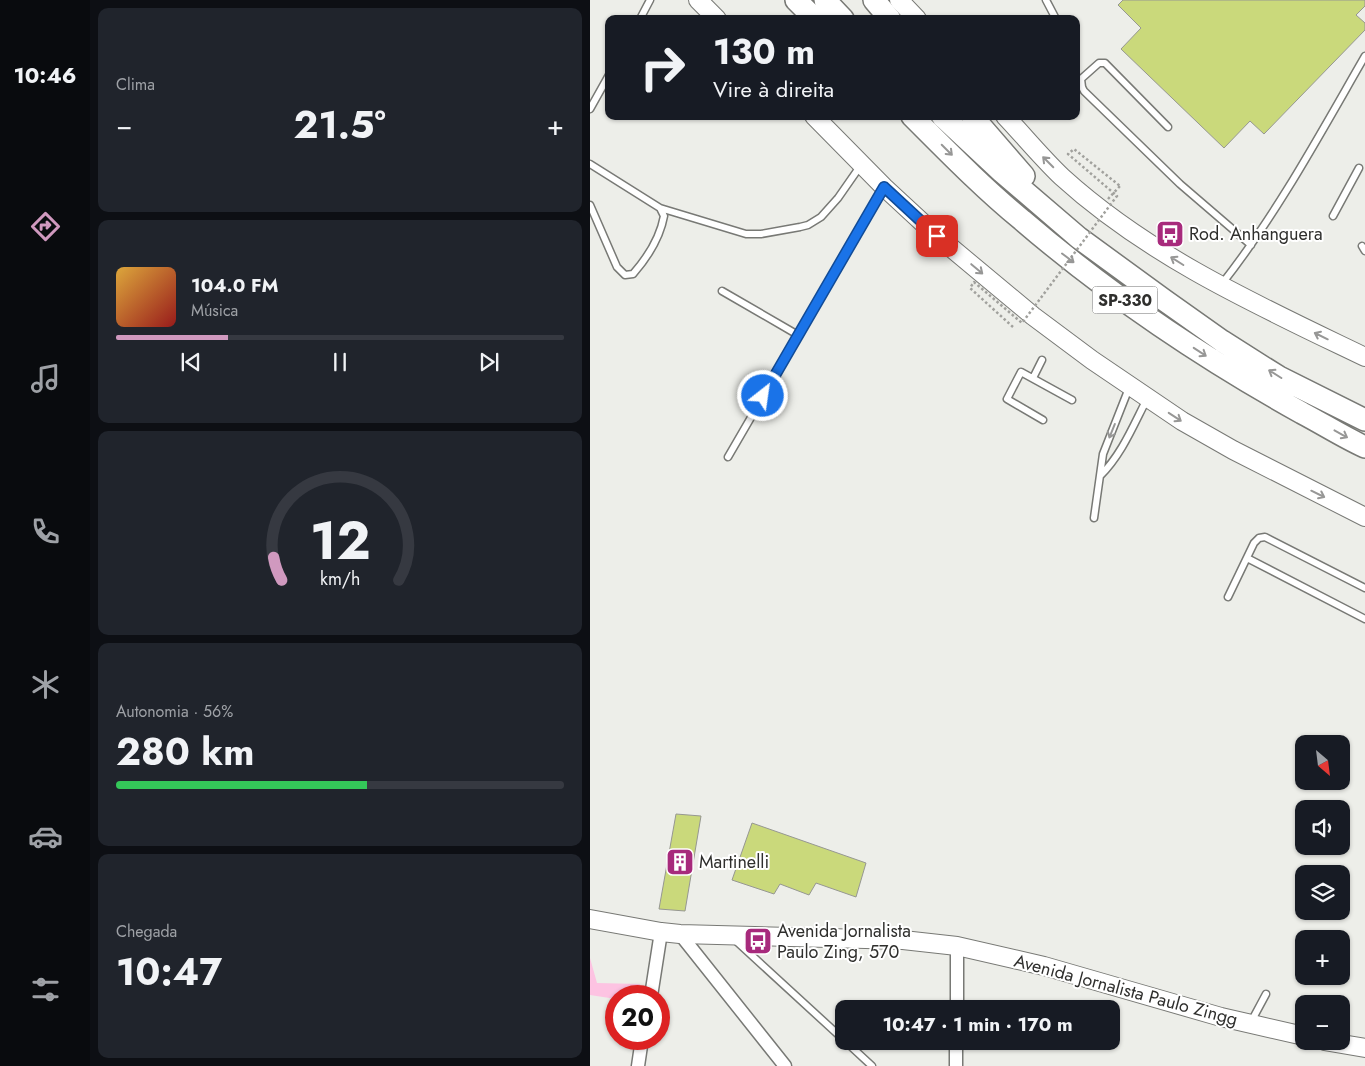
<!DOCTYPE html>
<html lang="pt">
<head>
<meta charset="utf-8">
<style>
	body { margin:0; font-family:Jost,sans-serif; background:#20242c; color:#f1f3f6; height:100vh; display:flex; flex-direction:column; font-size:19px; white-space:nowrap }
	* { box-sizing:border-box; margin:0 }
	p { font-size:16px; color:#9ea1a6 }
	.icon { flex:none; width:28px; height:28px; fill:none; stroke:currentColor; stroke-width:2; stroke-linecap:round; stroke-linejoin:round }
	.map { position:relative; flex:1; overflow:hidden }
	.drawer { display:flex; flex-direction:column; gap:8px; padding:8px; background:#0d0f14; width:500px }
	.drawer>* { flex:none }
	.top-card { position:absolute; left:15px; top:15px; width:475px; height:105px; border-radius:10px; box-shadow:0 1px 4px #0004; background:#171b24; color:#f1f3f6; overflow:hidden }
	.needle { width:32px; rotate:152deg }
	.controls { position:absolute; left:705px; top:735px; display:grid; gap:10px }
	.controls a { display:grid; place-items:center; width:55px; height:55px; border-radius:10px; background:#171b24; box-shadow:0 1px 4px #0004; font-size:25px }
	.speed { position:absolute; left:15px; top:985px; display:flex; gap:10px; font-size:25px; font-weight:700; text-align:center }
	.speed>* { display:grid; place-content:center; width:65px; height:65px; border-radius:50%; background:#171b24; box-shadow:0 1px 4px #0004; line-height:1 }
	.speed .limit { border:8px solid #d22; background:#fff; color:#111 }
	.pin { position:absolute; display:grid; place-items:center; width:42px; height:42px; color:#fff; margin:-21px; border-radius:10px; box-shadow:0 2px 8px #0006 }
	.me { position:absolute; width:55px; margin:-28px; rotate:30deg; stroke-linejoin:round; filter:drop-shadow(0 0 4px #0008) }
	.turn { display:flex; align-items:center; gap:18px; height:105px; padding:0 25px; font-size:22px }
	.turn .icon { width:65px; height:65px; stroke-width:2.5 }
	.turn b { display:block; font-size:35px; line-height:42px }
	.big { font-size:38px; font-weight:700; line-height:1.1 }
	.drawer .widget { flex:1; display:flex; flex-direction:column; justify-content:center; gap:8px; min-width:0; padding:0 18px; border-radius:10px; background:#20242c }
	.drawer .dial { align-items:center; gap:0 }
	.dial svg { height:130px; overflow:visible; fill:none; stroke:#363941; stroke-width:7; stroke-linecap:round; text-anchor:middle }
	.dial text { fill:#f1f3f6; stroke:none }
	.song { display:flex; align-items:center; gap:15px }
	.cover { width:60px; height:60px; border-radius:8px; background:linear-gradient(135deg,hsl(40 70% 55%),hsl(0 70% 35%)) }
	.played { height:5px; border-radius:2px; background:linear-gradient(90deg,#d099bf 25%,#363941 25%) }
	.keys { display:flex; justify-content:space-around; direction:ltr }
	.heat { display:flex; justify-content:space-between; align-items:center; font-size:28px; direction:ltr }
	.charge { height:8px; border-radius:4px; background:linear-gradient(90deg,#34c759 56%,#363941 0) }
	.trip { position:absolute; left:245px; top:1000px; width:285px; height:50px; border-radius:10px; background:#171b24; box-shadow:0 1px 4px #0004; font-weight:700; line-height:50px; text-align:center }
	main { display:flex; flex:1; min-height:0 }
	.tabs { display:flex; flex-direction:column; width:90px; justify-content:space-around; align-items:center; background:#090b0e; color:#9ea1a6 }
	.tabs .icon { width:35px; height:35px }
	.tabs .selected { color:#d099bf }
	.tabs b { font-size:22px; color:#f1f3f6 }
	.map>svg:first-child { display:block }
	.green { fill:#fdc3e2 }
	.building { fill:#cad97b; stroke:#969792 }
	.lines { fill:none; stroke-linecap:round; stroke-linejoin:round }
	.service-casing { stroke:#787975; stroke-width:9 }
	.minor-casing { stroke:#787975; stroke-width:15 }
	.secondary-casing { stroke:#787975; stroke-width:20 }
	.motorway-casing { stroke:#787975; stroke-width:24 }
	.path { stroke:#a1a19d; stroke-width:2.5; stroke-dasharray:2.5 2.5; stroke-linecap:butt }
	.service { stroke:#fff; stroke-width:6 }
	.minor { stroke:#fff; stroke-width:12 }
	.secondary { stroke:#fff; stroke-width:18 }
	.motorway { stroke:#fff; stroke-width:21 }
	.path-bridge { stroke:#a1a19d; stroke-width:2.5; stroke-dasharray:2.5 2.5; stroke-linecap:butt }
	.oneway { stroke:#979796 }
	.route-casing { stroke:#114b97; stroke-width:12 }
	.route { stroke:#1a73e8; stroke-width:9 }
	.labels { text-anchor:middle; stroke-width:4; stroke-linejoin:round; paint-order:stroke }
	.shield { fill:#fff; stroke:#6d6d6c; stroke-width:1 }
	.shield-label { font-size:16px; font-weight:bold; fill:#2f2f2d }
	.poi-label { font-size:18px; fill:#2f2f2d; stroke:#fff; text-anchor:start }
	.street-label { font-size:18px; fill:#2f2f2d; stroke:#fff }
</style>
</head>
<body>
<main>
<nav class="tabs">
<b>10:46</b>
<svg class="icon selected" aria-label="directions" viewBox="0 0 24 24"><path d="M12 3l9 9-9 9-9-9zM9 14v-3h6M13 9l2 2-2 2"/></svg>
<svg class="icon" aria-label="music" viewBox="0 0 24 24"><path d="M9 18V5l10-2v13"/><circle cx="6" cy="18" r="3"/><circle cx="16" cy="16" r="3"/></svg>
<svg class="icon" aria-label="phone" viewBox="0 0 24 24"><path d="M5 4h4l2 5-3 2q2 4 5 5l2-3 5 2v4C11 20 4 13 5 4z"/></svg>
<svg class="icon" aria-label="climate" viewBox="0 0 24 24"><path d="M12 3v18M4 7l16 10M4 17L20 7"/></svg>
<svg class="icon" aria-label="car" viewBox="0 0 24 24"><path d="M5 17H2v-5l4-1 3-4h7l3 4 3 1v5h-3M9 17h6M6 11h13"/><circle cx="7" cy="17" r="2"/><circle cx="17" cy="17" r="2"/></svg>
<svg class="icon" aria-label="filters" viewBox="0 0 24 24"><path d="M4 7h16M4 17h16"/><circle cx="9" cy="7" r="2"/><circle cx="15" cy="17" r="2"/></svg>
</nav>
<section class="drawer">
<div class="widget"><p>Clima</p>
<div class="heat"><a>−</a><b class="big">21.5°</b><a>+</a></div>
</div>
<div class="widget">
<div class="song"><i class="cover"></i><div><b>104.0 FM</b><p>Música</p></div></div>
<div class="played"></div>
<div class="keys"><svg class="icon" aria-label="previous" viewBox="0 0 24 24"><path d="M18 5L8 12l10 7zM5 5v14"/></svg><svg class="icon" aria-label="pause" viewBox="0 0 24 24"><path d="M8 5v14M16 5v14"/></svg><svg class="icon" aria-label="next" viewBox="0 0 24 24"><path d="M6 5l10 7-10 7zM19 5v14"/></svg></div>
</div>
<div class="widget dial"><svg viewBox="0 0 100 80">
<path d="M14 69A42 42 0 1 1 86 69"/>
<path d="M14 69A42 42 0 0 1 9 55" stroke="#d099bf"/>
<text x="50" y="56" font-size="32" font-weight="700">12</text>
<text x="50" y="72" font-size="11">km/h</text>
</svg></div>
<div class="widget"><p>Autonomia · 56%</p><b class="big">280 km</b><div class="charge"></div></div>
<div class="widget"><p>Chegada</p><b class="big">10:47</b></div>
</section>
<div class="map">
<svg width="775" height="1066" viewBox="0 0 775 1066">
	<rect width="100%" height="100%" fill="#edeee9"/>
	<path class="green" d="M0,958l7,25 43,1 -2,12h-22v3l-26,-4z"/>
	<path class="building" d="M533,0h242v6l-9,9 9,8v7l-101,104 -14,-13 -26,27 -103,-99 20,-21 -23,-23z
		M86,814l25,2 -16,95 -26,-2z
		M162,823l114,40 -10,34 -40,-14 -7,12 -29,-11 -6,10 -42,-14z"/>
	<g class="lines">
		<defs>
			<path id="service" d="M456,0l10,19
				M50,19l10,-19
				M0,109l19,-34
				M578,127l-63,-64h-6l-18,16 1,8 2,4 96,93 71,61
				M0,164l70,44 4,8c-4,22 -17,42 -31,58l-8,1 -8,-8 -27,-62
				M70,208l86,26h15l39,-7 8,-2 13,-8 17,-19 23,-33
				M743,216l26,-48
				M772,246l3,5
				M631,285c56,-71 99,-151 144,-229
				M132,291l76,44
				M443,378l9,-18
				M453,420l-36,-21 14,-27 51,28
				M138,457l156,-269
				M510,476c22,-22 33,-50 47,-77
				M504,518l9,-64 26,-66
				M657,558l118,61
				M638,597l26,-54 5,-5 6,-1 100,51
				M145,940l109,100
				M661,1022l15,-28
				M255,1041l27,25"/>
			<path id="minor" d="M90,934l105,132
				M61,996l10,-64
				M367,1009v-63
				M48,1066l4,-27
				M366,1066v-25"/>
			<path id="secondary" d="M108,0l19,19
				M309,0l18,19
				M224,116l70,71 53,49 96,80 59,44 90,61 51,29 132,67
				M415,116c19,20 37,42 57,61 88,80 197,129 303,180
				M0,919l71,13 19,2 223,6 54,6 87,20 177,51 83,19
				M734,1041l41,7"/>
			<path id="motorway" d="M206,0l19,19
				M235,0l18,19
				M284,0l16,19
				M322,116c36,36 71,72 110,104 86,74 181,138 280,193 21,11 41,24 63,34
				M352,116l60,56 77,66 85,62 58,41 57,36 86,43
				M382,116l52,60"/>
		</defs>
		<use href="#service" class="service-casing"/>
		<use href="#minor" class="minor-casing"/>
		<use href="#secondary" class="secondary-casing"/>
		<use href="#motorway" class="motorway-casing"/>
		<path class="path" d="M518,199l12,-13"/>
		<use href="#service" class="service"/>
		<use href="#minor" class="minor"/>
		<use href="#secondary" class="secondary"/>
		<use href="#motorway" class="motorway"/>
		<path class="path-bridge" d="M423,327l-43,-39 4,-6 48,41 95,-127 -49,-42 6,-5 46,37"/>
	</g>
	<defs><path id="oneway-shaft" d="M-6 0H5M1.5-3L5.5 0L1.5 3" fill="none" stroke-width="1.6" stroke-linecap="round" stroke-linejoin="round" transform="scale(1.25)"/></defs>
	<g class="oneway">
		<use href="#oneway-shaft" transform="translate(357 150) rotate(45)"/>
		<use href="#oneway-shaft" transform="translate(458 162) rotate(-135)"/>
		<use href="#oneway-shaft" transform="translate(478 258) rotate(37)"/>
		<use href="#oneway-shaft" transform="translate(587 261) rotate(-148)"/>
		<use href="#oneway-shaft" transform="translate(387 269) rotate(40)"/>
		<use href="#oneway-shaft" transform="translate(731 336) rotate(-154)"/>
		<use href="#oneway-shaft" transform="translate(610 352) rotate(33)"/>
		<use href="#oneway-shaft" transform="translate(685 374) rotate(-148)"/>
		<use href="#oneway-shaft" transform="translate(585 417) rotate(33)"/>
		<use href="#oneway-shaft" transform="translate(522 431) rotate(112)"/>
		<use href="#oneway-shaft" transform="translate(751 434) rotate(29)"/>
		<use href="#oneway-shaft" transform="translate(728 494) rotate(26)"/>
	</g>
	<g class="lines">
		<defs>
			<path id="route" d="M173,396l121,-209 53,49"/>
		</defs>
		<use href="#route" class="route-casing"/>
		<use href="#route" class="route"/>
	</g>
	<defs>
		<symbol id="bus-square" viewBox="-11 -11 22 22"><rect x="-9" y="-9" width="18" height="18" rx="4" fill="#a72a7c" stroke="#fff"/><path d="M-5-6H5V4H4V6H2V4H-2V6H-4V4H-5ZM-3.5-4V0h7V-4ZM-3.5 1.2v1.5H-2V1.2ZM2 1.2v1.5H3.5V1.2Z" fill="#fff"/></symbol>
		<symbol id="building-square" viewBox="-11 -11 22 22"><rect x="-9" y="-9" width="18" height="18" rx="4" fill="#a72a7c" stroke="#fff"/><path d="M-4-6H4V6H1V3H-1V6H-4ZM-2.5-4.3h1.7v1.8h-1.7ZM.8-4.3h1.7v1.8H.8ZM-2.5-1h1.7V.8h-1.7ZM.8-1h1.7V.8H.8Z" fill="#fff"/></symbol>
	</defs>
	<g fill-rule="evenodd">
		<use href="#bus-square" x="564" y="218" width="32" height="32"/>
		<use href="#building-square" x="74" y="846" width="32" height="32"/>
		<use href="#bus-square" x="152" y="925" width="32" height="32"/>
	</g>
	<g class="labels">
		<rect class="shield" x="502.5" y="286.5" width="65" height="27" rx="4"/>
		<g class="shield-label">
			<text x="535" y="306">SP-330</text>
		</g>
		<g class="poi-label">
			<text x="599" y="240">Rod. Anhanguera</text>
			<text x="109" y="868">Martinelli</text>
			<text x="187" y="937">Avenida Jornalista<tspan x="187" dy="21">Paulo Zing, 570</tspan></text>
		</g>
		<g class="street-label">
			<text transform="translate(536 990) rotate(15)" y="6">Avenida Jornalista Paulo Zingg</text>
		</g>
	</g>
</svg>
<div class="controls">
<a><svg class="needle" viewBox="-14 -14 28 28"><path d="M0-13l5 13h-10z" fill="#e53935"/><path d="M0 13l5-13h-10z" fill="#9ea1a6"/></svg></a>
<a><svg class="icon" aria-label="sound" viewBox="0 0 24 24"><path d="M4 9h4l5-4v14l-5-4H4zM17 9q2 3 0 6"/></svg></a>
<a><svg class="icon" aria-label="layers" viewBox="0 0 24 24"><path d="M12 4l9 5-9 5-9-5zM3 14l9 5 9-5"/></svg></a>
<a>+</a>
<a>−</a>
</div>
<div class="speed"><div class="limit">20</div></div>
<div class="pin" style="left:347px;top:236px;background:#d93025"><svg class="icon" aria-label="arrive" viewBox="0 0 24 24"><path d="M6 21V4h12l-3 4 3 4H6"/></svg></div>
<svg class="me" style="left:173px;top:396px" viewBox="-20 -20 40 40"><circle r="17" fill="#1a73e8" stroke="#fff" stroke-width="3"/><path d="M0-11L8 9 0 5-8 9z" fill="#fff"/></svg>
<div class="trip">10:47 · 1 min · 170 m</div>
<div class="top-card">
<div class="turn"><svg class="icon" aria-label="right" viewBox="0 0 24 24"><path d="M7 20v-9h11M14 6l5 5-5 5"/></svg><div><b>130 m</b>Vire à direita</div></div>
</div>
</div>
</main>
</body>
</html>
